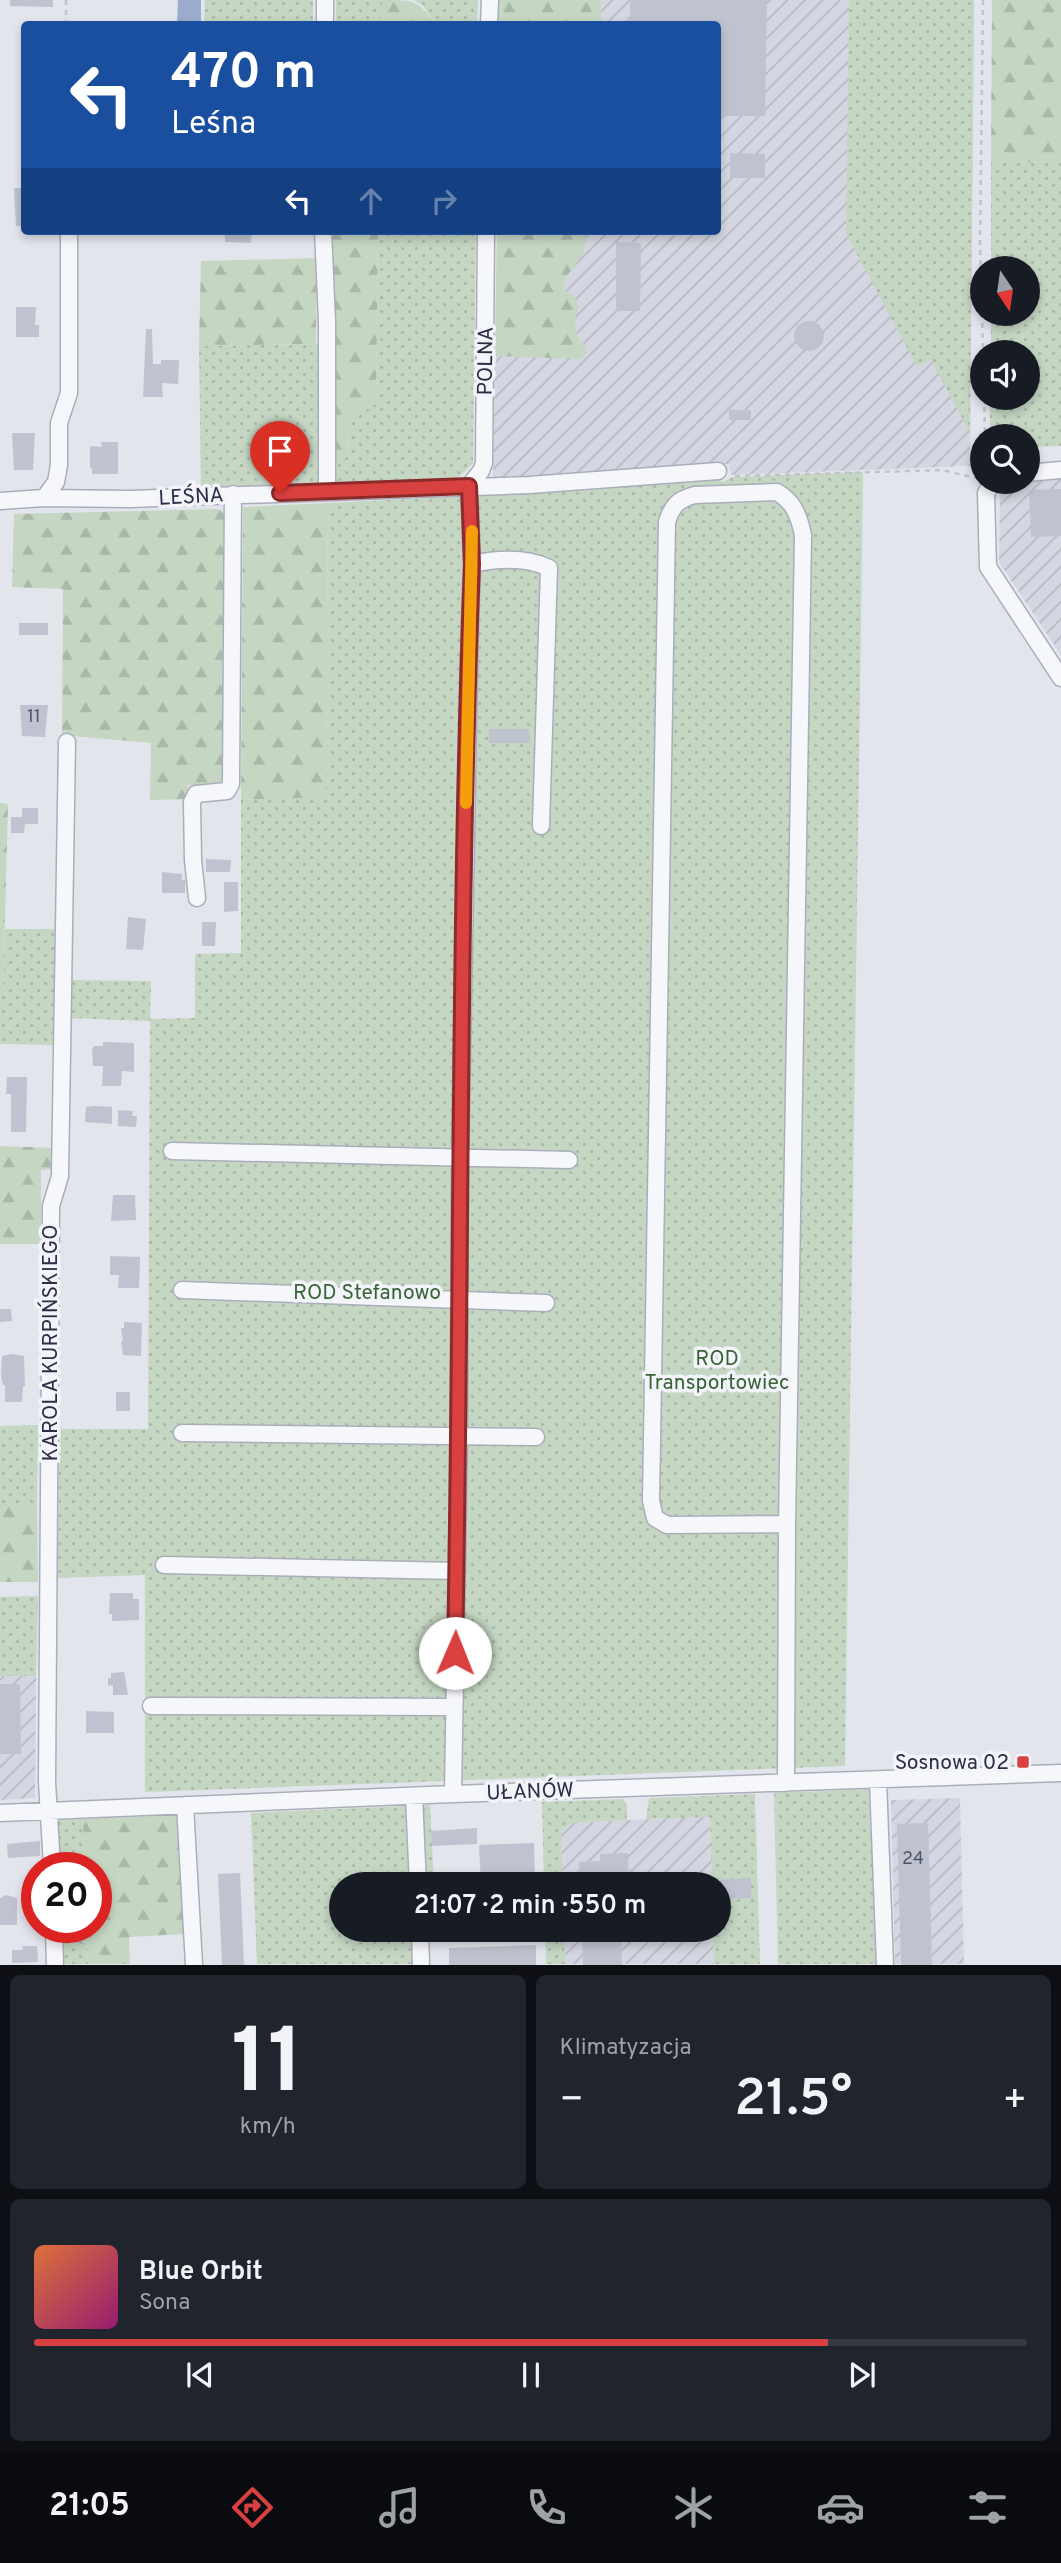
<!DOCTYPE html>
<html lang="pl">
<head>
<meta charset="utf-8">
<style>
	body { margin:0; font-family:Overpass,sans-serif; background:#20242c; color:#f1f3f6; height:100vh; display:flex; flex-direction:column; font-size:26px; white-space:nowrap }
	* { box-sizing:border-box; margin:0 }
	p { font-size:23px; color:#9ea1a6 }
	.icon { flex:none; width:38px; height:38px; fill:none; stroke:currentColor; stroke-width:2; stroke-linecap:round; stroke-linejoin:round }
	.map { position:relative; height:1965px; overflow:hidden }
	.drawer { display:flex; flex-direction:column; gap:10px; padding:10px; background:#0d0f14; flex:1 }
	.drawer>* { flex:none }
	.hud { position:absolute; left:21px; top:21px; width:700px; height:214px; border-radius:7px; box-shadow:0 4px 10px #0003; background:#1a4fa0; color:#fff; overflow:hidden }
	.needle { width:46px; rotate:167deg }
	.fabs { position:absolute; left:970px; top:256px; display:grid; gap:14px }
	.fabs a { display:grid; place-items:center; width:70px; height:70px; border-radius:50%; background:#171b24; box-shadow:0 4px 10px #0003; font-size:35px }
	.speed { position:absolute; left:21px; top:1852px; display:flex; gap:14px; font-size:35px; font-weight:700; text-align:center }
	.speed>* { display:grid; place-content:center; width:91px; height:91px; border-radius:50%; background:#171b24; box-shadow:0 4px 10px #0003; line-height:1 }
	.speed .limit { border:10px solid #d22; background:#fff; color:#111 }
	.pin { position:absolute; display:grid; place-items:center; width:60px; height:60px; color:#fff; margin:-72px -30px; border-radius:50% 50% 50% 0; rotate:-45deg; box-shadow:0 0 7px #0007 }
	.pin .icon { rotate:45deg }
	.me { position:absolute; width:77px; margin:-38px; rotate:1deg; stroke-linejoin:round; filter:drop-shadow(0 0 5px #0008) }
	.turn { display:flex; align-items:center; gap:24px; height:147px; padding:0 35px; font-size:32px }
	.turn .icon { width:91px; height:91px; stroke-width:2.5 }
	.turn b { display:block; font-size:49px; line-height:60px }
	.lanes { display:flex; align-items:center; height:66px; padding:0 35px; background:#0003; justify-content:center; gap:35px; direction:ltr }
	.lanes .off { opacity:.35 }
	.big { font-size:52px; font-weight:600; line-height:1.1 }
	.drawer .widget { flex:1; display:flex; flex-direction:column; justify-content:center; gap:10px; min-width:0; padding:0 24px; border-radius:10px; background:#20242c }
	.drawer .dial { align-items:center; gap:0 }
	.dial b { font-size:91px; line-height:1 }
	.song { display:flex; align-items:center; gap:21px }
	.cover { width:84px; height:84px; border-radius:10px; background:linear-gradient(135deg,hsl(20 70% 55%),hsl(320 70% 35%)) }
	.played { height:7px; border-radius:4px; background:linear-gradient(90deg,#d94140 80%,#363941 80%) }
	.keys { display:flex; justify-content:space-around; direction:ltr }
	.heat { display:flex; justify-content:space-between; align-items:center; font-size:38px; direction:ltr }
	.drawer .tiles { flex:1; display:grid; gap:10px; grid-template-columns:1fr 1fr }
	.widget:last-child { grid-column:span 2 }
	.trip { position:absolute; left:329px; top:1872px; width:402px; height:70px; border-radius:35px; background:#171b24; box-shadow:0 4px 10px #0003; font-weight:600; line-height:70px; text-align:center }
	.menu { display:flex; height:112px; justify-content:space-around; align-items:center; background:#090b0e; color:#9ea1a6 }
	.menu .icon { width:49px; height:49px }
	.menu .selected { color:#d94140 }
	.menu b { font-size:32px; color:#f1f3f6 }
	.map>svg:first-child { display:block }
	.industrial { fill:url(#industrial-furrows) }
	.grass { fill:url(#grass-dots) }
	.forest { fill:url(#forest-firs) }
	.water { fill:#9bacce }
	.building { fill:#bfc3cf }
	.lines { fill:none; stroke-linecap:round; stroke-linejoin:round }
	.minor-casing { stroke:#abaeba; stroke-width:19 }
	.path { stroke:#c1c3cb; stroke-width:2.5; stroke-dasharray:5 5; stroke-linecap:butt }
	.minor { stroke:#f6f7fa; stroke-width:16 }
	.route-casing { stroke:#8d2a2a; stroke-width:18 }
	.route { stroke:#d94140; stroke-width:12 }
	.slow { stroke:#f59e0b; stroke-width:12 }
	.poi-dot { fill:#d94140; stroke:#f3f4f9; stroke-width:2.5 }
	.labels { text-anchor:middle; stroke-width:7; stroke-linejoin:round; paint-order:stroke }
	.number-label { font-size:18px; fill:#4e5468 }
	.street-label { font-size:21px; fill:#292f46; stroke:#f3f4f9 }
	.park-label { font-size:21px; fill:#376335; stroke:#f3f4f9 }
	.poi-label { font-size:21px; fill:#292f46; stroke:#f3f4f9; text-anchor:end }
</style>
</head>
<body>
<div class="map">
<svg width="1061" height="1965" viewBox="0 0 1061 1965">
	<defs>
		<pattern id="industrial-furrows" width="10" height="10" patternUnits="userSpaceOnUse" patternTransform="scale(1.75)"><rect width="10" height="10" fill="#d4d7e1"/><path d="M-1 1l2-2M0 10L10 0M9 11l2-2" fill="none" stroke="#b6b9c2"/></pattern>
		<pattern id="grass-dots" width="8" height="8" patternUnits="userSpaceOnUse" patternTransform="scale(1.75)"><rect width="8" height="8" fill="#c5d6c3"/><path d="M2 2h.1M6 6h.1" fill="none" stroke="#a9b8a9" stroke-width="1.8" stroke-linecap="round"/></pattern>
		<pattern id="forest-firs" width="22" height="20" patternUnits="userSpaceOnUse" patternTransform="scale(1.75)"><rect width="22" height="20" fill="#c5d6c3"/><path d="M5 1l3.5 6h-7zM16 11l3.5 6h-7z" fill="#a9b8a9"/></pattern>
	</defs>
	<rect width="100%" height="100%" fill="#e3e5ec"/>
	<path class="industrial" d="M601,0h373l-4,466 -239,9 -2,-11 -132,10 -104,4 4,-247h221v-207h-117z
		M1061,476v179l-62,-93 1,-71 10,-10h17v-3z
		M0,1676h36l-1,122 -35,2z
		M960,1798l4,166h-69l-4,-164z
		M710,1816l2,69h-149l-2,-54 10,-8z
		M564,1930h149l1,34h-149z"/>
	<path class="grass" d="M205,0h108v24h-109z
		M336,0h46l-1,24h-45z
		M414,0h64l-1,24h-40l-15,-19z
		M849,0h125l-4,433 -39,-73 -14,6 -71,-132z
		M991,162l70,1v283l-34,1v-11h-37v-39h37v-45h-36v-39h36v-45h-36z
		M378,231h98l-3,232 -16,16 -127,7 4,-29h14c2,-12 -3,-39 10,-46 5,-2 13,-3 18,-4z
		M324,344v143l-123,4 -2,-145z
		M863,472l-18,1294 -700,26v-217l-87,3 1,-149h89l2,-408 -83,-3 1,-38 83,1 -1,38 45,-1v-64l46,-1v-153l85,-3 2,-294 269,-13v-7l114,-6 12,5 9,-5z
		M5,929h53l-2,116 -56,-1v-52h3z
		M38,1425l-1,78h-37v-77z
		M38,1596l-2,80h-36v-79z
		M872,1789l8,175h-102l-4,-171z
		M755,1794l5,170h-46l-1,-34h6v-45h-7l-2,-68 -64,2 3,-21z
		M623,1799l4,6v15l-56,3 -10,8 2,54h-19l-2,-83z
		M430,1805l4,80h-11l-4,-79z
		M406,1806l3,79h-68v45h70l1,34h-155l-6,-151z
		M83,1819l1,48h-25l-1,-47z
		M61,1927h26l1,37h-26z
		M545,1930h19l1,34h-19z"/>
	<path class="forest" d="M382,0c34,0 34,0 55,24h-56z
		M499,0h102v24h-102z
		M992,0h69v163l-70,-1z
		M333,231h45l-2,176c-5,1 -13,2 -18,4 -13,7 -8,34 -10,46l-9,1 -9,-4z
		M497,231h88c3,26 -10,31 -22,51l2,8c23,14 7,20 11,41 2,8 8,14 11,21l-7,7 -85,-3z
		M317,258l-1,86 -117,2 2,-85z
		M328,503l-2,294 -85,3 2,-293z
		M219,509l9,8 -2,260 -7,8h-31l-1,14 -37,1 1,-57 -89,-8 1,-146 -51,-2 2,-73z
		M0,803l8,1 -5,188h-3z
		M0,1146l54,2 1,21 -14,1v74h-41z
		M0,1503h37l1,79h-38z
		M178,1815l6,119 -55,3 1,27h-42l-1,-37h9v-60h-12l-1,-48z"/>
	<path class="water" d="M178,0h23v24h-24z"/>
	<path class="building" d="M10,0h43v7l-43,-1z
		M630,0h137l-2,116h-47v-92h-88z
		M730,153l35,1v24h-35z
		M16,188h8v38h-8l-2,-37z
		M225,231h27l-1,12 -26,-1z
		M616,242l25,1 -1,68h-24z
		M16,307h20l-1,18h4v12h-23z
		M794 336a15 15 0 1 1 30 0a15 15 0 1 1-30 0Z
		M146,329h6l1,35h8v-4h18l-1,24 -16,-1 1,14h-20z
		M729,410h22v10h-22z
		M12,433h23l-2,37h-19z
		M101,442h17v32h-26v-6h-2v-22l12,1z
		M1061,489v47l-30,1 -2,-47z
		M19,623h29v12h-29z
		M20,705h28l-3,32 -23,-1z
		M489,729h40l1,14h-41z
		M22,808h16v16h-13l-1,9h-13v-16h11z
		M206,859l25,1 -1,12h-24z
		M162,872l20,2v6h3v13h-23z
		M224,882h14v29l-14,1z
		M128,917l18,2 -3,31 -17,-1z
		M202,922h14l-1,24h-13z
		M103,1042l31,1v29l-12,-1 -1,15h-19l1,-20h-10l-1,-17 2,-3h9z
		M7,1077h20l-1,55h-15v-38h-5z
		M93,1106l19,1v17l-27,-2 1,-15z
		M118,1110l15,1 -1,5h5l-1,11 -18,-1z
		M113,1195h22l1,25 -25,1z
		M110,1256l30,1 -1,31h-21l1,-13h-9z
		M0,1309h11l1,12 -12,1z
		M124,1322l18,1 -1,33 -18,-1 -2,-14h2l-2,-13h3z
		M12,1354l12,2 1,30h-2l-1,16h-17v-17h-2l-2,-9 1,-20z
		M116,1392h14v19h-14z
		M110,1593h23v6h6v21l-27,1v-7h-3z
		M124,1672l4,23h-15v-10l-5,1v-8h3v-5z
		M0,1684h20l1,70h-21z
		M86,1711l28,1v21h-28z
		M928,1823l4,142h-31l-4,-141z
		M477,1828v16l-45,2 -1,-15z
		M40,1841v15l-32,2 -1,-14z
		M534,1843l1,42h-54l-2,-40z
		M628,1853l1,28 -10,1v3h-38l-2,-2v-21l21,-1v-7z
		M240,1873l4,92h-22l-4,-91z
		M751,1878v20l-32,1v-14h-3v-5z
		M6,1895l11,3v27h-17v-27z
		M582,1930h39l1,35h-39z
		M536,1945v20h-87v-17z
		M22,1946h15l1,16 -26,1v-13h11z"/>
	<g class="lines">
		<defs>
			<path id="minor" d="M325,24v-24
				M489,24l1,-24
				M323,231l4,90v171
				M1027,473l34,-3
				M994,481l-8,12 2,74 73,111
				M44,498l12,-16 3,-17v-42l10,-30v-162
				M0,501l44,-3 86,1 399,-14 189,-14
				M472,564l-3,-78 12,-15 3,-8 2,-232
				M197,898l-4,-38 -1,-58 4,-8 31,-3 4,-7 2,-290
				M172,1151l397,9
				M182,1290l364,13
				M182,1433l354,4
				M164,1565l293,6
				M151,1706l303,1
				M878,1780l7,185
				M786,1783l1,-259 16,-989c-4,-19 -9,-33 -26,-43l-82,3c-16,4 -23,10 -28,27l-16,979 4,17 12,7 120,-1
				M453,1794l6,-357 1,-279 10,-540 2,-54c24,-5 54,-7 77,4l-8,258
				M414,1796l4,89
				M185,1805l9,160
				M0,1813l453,-19 608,-21
				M52,1867l-5,-85 4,-576 9,-30 7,-434
				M54,1927l1,38
				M420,1930l1,35"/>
		</defs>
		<use href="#minor" class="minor-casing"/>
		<path class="path" d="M66,0v24
			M982,305l-2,-60 3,-245
			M982,313l1,39
			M984,397l1,39
			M735,476l208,-6 32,8"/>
		<use href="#minor" class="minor"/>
	</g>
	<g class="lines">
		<defs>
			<path id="route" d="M280,493l189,-7 3,78c-14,363 -10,726 -17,1089"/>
		</defs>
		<use href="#route" class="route-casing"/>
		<use href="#route" class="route"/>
		<path class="slow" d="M466,803l6,-272"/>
	</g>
	<rect class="poi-dot" x="1016" y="1755" width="14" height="14" rx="3.5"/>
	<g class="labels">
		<g class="number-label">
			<text x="34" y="722">11</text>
			<text x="913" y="1864">24</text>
		</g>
		<g class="street-label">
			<text transform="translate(485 361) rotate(-89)" y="7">POLNA</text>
			<text transform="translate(191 496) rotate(-3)" y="7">LEŚNA</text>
			<text transform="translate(50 1343) rotate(-90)" y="7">KAROLA KURPIŃSKIEGO</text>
			<text transform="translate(530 1791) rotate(-2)" y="7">UŁANÓW</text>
		</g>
		<g class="park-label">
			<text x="367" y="1299">ROD Stefanowo</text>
			<text x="717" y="1365">ROD<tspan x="717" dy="24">Transportowiec</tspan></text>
		</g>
		<g class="poi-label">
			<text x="1009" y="1769">Sosnowa 02</text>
		</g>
	</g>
</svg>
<div class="fabs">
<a><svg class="needle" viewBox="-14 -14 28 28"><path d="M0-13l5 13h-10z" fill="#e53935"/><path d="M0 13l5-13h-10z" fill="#9ea1a6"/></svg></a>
<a><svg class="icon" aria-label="sound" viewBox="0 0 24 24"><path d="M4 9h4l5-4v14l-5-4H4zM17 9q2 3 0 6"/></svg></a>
<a><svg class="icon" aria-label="search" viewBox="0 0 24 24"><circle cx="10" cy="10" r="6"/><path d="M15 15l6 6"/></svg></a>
</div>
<div class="speed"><div class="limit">20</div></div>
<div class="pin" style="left:280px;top:493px;background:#d93025"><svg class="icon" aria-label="arrive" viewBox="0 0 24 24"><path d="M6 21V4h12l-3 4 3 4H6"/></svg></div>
<svg class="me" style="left:455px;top:1653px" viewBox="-20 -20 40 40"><circle r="19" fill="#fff"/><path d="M0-13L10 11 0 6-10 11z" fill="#d94140"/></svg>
<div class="trip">21:07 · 2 min · 550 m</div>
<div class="hud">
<div class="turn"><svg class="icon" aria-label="left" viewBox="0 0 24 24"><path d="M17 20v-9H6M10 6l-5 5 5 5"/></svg><div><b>470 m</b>Leśna</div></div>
<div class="lanes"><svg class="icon" aria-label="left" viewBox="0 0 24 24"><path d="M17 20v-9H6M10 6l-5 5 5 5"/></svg><svg class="icon off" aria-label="ahead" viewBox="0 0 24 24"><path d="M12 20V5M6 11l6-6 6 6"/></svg><svg class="icon off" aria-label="right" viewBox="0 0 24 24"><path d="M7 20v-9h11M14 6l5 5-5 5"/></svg></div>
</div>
</div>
<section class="drawer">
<div class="tiles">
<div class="widget dial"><b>11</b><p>km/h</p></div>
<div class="widget"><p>Klimatyzacja</p>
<div class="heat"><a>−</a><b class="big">21.5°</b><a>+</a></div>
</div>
<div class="widget">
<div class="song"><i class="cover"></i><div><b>Blue Orbit</b><p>Sona</p></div></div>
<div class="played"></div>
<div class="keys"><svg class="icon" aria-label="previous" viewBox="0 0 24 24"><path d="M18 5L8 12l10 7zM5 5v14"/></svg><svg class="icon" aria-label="pause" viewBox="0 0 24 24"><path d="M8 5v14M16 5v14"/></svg><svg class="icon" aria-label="next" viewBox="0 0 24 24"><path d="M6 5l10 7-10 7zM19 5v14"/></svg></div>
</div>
</div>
</section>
<nav class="menu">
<b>21:05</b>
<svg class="icon selected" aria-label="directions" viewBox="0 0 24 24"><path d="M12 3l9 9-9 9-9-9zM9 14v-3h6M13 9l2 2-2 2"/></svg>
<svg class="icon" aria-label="music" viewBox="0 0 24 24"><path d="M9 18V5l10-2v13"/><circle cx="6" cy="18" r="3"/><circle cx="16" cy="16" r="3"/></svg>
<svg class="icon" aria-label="phone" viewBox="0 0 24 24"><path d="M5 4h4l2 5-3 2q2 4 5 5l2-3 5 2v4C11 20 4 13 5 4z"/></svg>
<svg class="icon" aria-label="climate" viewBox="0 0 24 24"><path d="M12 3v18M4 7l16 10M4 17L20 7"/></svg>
<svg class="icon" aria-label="car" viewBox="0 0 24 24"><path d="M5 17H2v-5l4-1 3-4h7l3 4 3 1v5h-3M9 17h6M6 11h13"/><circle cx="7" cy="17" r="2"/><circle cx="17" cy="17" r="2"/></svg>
<svg class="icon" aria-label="filters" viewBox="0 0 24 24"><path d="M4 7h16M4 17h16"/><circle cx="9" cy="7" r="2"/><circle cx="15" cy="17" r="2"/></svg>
</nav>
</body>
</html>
